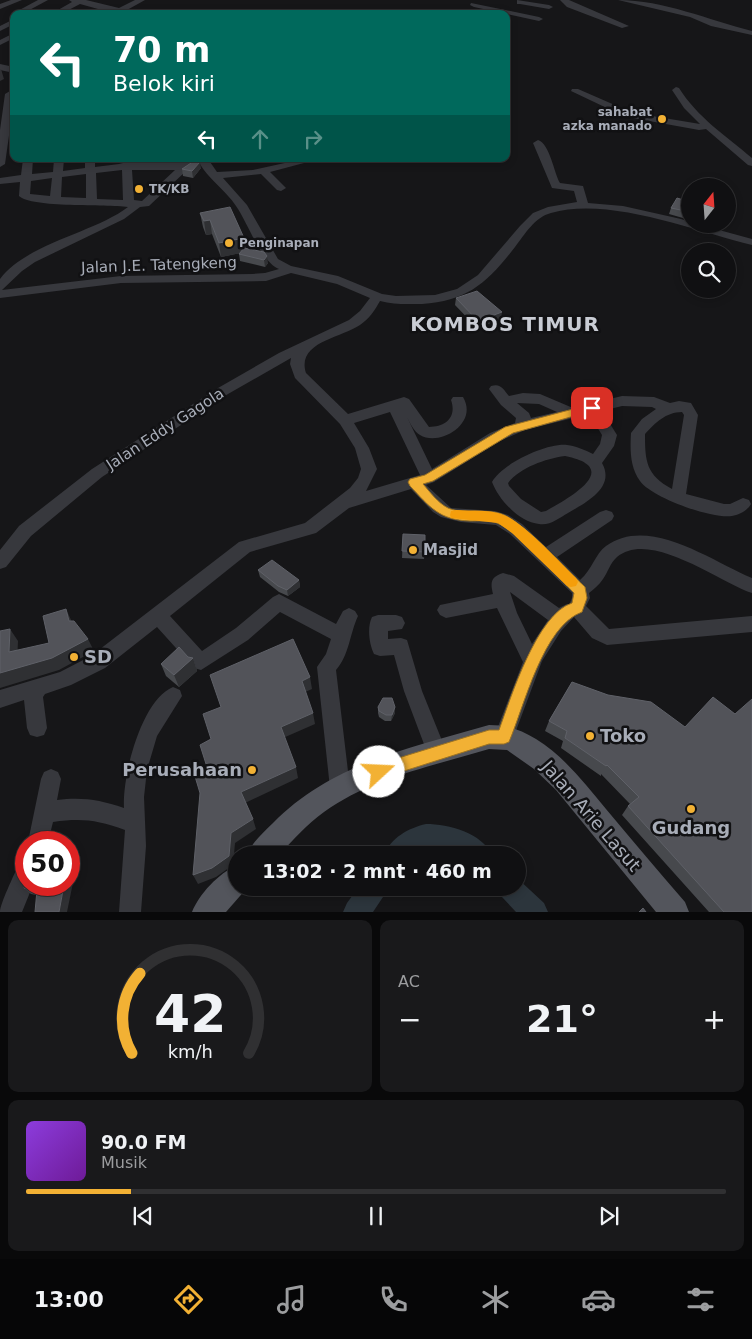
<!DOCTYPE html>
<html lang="id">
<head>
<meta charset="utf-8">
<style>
	body { margin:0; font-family:"DejaVu Sans",sans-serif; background:#19191b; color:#f1f3f6; height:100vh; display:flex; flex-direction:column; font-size:19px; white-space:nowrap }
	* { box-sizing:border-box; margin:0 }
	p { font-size:16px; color:#9c9d9f }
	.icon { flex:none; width:28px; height:28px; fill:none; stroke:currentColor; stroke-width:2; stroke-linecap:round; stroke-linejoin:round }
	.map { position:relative; height:912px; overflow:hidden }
	.sheet { display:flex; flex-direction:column; gap:8px; padding:8px; background:#09090a; flex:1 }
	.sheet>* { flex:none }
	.guide { position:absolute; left:10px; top:10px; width:500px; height:152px; border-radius:10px; box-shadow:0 2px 8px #0003,0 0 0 1px #303032; background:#00695c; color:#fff; overflow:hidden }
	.needle { width:32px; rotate:17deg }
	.fabs { position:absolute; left:681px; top:178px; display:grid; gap:10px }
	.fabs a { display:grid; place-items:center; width:55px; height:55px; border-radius:50%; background:#101012; box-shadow:0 2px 8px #0003,0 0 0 1px #303032; font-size:25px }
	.speed { position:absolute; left:15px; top:831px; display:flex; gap:10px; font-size:25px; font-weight:700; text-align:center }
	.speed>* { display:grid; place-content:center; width:65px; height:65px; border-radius:50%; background:#101012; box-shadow:0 2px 8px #0003,0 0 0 1px #303032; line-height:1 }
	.speed .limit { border:8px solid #d22; background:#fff; color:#111 }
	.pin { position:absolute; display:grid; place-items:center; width:42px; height:42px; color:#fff; margin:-21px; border-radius:10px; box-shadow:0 2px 8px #0006 }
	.me { position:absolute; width:55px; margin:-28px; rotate:70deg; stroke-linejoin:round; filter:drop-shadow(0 0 4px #0008) }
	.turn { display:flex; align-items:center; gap:18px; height:105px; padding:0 20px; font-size:22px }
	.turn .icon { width:65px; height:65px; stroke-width:2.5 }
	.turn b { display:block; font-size:35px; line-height:42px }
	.lanes { display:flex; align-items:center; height:48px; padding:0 20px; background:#0003; justify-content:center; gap:25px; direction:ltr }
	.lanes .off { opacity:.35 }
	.big { font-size:38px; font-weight:600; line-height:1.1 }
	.sheet .tile { flex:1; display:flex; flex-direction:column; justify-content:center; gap:8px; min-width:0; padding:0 18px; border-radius:10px; background:#19191b }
	.sheet .dial { align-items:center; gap:0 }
	.dial svg { height:130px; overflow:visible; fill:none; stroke:#303032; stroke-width:7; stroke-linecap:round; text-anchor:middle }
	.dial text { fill:#f1f3f6; stroke:none }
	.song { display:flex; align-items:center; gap:15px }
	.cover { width:60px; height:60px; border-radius:8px; background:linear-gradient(135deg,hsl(270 70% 55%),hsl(280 70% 35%)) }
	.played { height:5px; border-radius:2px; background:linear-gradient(90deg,#f2b134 15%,#303032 15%) }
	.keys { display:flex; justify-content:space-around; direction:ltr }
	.heat { display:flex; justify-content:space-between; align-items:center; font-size:28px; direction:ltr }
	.sheet .tiles { flex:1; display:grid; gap:8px; grid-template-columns:1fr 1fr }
	.tile:last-child { grid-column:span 2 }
	.trip { position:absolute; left:228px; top:846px; width:298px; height:50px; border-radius:25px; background:#101012; box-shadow:0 2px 8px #0003,0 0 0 1px #303032; font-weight:600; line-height:50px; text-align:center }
	.tabs { display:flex; height:80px; justify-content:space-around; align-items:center; background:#060607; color:#9c9d9f }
	.tabs .icon { width:35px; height:35px }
	.tabs .on { color:#f2b134 }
	.tabs b { font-size:22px; color:#f1f3f6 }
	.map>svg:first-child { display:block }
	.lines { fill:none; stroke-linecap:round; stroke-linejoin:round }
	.river { fill:#2c353c; fill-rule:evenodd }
	.minor { fill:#37383d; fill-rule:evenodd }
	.major { fill:#53555c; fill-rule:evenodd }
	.wall { fill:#47494d }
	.shaded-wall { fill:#2f3033 }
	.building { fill:#525359; stroke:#5f6168 }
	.route { fill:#f2b134; stroke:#9d7322 }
	.slow { fill:#f59e0b }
	.poi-dot { fill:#f2b134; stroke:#111113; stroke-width:2 }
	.labels { text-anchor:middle; stroke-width:5; stroke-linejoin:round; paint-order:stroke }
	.far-poi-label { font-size:12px; font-weight:bold; fill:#a8adb8; stroke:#111113; text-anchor:start }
	.street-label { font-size:15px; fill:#a8adb8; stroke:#111113 }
	.poi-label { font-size:15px; font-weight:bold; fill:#a8adb8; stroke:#111113; text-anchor:start }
	.near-poi-label { font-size:18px; font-weight:bold; fill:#a8adb8; stroke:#111113; text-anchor:start }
	.near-street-label { font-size:18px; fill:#a8adb8; stroke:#111113 }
	.district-label { font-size:20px; font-weight:bold; letter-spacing:1px; fill:#c9ccd4; stroke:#111113 }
</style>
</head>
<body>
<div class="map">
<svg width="752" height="912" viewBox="0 0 752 912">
	<rect width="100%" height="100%" fill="#161618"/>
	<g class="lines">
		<path class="river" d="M426,824c23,0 56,9 66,31h-34l-24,-6 -12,1 -6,5h-32c7,-17 24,-27 42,-31z
			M516,877l28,26 4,9h-32l-14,-15 -4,-9h18z
			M358,888h29l-4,9 -10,15h-30l4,-9z"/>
		<path class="minor" d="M11,0h11l-22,9v-5z
			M38,0h10l-26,14h-8v2l-2,-2z
			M69,0h17l33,8 16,-8h10l-18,10 10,4h-21l-36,-10 -19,10h-10l21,-12z
			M517,0l32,5 4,2 -4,2 -29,-5h-3z
			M560,0h9l60,26 -7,2 -55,-21z
			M618,0c46,0 90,20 134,31v4l-41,-9 -21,-9z
			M471,3l68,14 4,2 -4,2 -65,-14 -4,-2z
			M14,19v5l-14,7v-5z
			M14,33v5l-14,7v-5z
			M0,64l14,3v6l-14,-3z
			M676,87l3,1c18,29 47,48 73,70v8l-4,-1 -42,-36 -7,1 -83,-15 -5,-5 -40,-19 1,-2h6l39,17 5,5 78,13 -16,-16 -12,-18z
			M10,91l4,2v7l-9,64 -5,3v-37l5,-36z
			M538,140c12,4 16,33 22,43l23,3 5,17 35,3 58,13 9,3v2h7l55,15v6c-57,-14 -144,-49 -201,-32 -16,4 -26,21 -36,34 -27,35 -47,54 -93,57 -14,0 -28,1 -42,-3 -5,9 -11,18 -20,24 -19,13 -64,17 -54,48l42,41 56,-17 5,2 20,28c17,0 28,-10 22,-27l2,-3h10c16,27 -24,50 -43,38 -6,-3 -11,-14 -14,-20l26,54 58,-36 25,-10 1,-5 -15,-13 -12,-16 2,-3c10,-3 12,3 18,10l14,-3 17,1 33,14 49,-12 32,1 16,6 9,-2 12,2 7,12 -12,79 38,10h6l13,-6 6,2 2,4c-3,6 -12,11 -19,12 -20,3 -80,-18 -92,-35 -10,-14 -10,-31 -9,-48l11,-14 14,-10 -4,-2 -30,-1 -20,5 15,24 -3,11 -12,17c14,25 -17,40 -34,50 -9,5 -18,13 -29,11 -20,-2 -40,-24 -47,-42 10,-18 54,-39 75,-37 9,1 18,5 26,9l7,-10 2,-9 -13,-21 -64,16 -25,11 -66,41 -8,3 25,23 44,3 13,4 14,9 24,23 54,-35 6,-2 6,2 2,4 -2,4 -55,37 23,23c12,-10 15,-26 26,-34 43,-31 105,15 146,32v15c-33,-11 -102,-64 -135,-36 -7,6 -9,15 -14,22 -4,6 -9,10 -14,14l1,5 -4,8 23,23 143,-13v16l-145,13 -15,-7 -18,-21 -13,14 -19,30 -31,83 -7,3 -7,-3 -3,-7 29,-75 -26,-54 -51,10 -6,-3 -3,-5 3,-5 53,-11c-3,-12 -2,-17 10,-21l11,3 45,32 8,-4 2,1 3,-7v-5l-62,-59 -14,-9 -35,-3 -20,-5 -8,-5 -22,-23 -62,19 -33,25 -66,19 -80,64 32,35 34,-23 37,-31 6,-3 57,30 7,-13 6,-3 6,3 3,5c-8,17 -9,40 -22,54l14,118 -3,7 -7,3 -7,-3 -3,-7 -13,-121 9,-13 5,-15 -51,-27 -32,28 -47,30 -7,-2 -37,-41 -52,41 -34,17 -26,9 -2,3 4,31 -3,7 -7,2 -7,-2 -3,-7 -3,-28 -24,8v-18l60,-18 31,-16 148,-114 66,-19 45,-35 8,-10 3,-9 -6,-21 -15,-24 -45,-46 -5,-14 1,-6 -63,36 -126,83 -71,59 -25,31 -6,2v-19l19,-24 73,-57 126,-81 61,-35 70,-33 11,-9 10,-13 -33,-14 -46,-11 -25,8 -145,2 -121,15v-19c27,-36 94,-46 128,-72 -21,-3 -97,1 -109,-11l1,-14 -20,2v-6l21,-3 2,-16h10l-1,15 21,-2 1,-13h10l-1,12 22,-3v-9h10v8l24,-3 4,-1 1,-4h8l1,3 59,-3 5,3 -6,3v4l-4,1 -38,36 -9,1 -16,12 -89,43 -13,9 -20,19 119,-14 131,-2 13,-1 14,-4c-18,-7 -31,-46 -43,-63 -9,-15 -34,-32 -38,-47h10l9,13 36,-2 50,-11 2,2 -1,2 -34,9 16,16 -5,3 -4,-1 -16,-16 -38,4 24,27 31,54 13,7 47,10 44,18 14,2 39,-1 22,-6 21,-14 42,-49 13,-13 15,-6 29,-5 -3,-11 -22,-3 -19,-45zM122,170l1,30 -26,-1 -1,-26zM132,170h43l-33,31 -8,-1zM86,174v24l-25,-1 1,-20zM52,178l-2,18 -20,-2 1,-13zM517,403l22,1 18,8 -26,6 -2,-5zM390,412l30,63 -54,16 11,-22 -8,-21 -15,-25zM682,412l2,3 -12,74c-26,-14 -27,-28 -27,-55 10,-11 21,-22 37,-22zM565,456c60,12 2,43 -19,55l-5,1 -20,-13 -12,-13 -1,-3c13,-16 37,-24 57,-27zM510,592l38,28 -16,24 -15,-31z
			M378,615h18l6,2 3,6 -3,6 -14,2v8l13,-1 6,2 15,51 25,62 -3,7 -7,3 -7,-3 -26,-69 -10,-36 -14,1 -6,-2c-5,-10 -7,-27 -2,-37z
			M173,687l7,3 2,6 -25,40 -10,34 -3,27 2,49 -5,66h-22l6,-82c-28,-10 -43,-12 -72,-8l-5,20h-20l13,-63 3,-7 7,-3 7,3 3,7 -4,21c26,-3 43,0 67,8 -2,-31 17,-108 49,-121z
			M26,863v22h7l-11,27h-22c0,-8 14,-37 18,-46z"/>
		<path class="major" d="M489,725c18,0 31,4 47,14 28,17 49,45 70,70 26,31 52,62 79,93l4,10h-33l-100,-122 -22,-21 -27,-19 -18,-1c-56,17 -118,29 -165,63 -17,12 -31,28 -45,43h-32c5,-13 16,-22 26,-32 59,-60 138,-75 216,-98z
			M236,866v22h11l-21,24h-34c7,-18 27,-39 44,-46z"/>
	</g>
	<path class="wall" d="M201,168l-8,10 -10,-2 -1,-7z
		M690,202v18l-21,-6 2,-6z
		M200,213l44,25 1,10 23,15 -3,4 -25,-6 -1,-7 1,-1 -19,4 -9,-23 -6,1 -3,-8z
		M456,298l45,21 -24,9 -22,-23z
		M403,534l22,18 -1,7 -22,-1z
		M258,570l41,10 1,7 -12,9 -9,-4 -19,-15z
		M188,657l5,1 4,13 -18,16 -13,-11 -5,-12z
		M572,682l180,230h-43l-87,-97 6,-9 2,-2 -29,-30v2l-40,-28 2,-7 -18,-10 4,-10z
		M378,707h17v6l-4,8h-6l-6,-4 -1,-4z
		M26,868v17l50,-17 -40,27 -5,-1 -7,-6 2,-7 -5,-4z"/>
	<path class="shaded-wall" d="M1,69l3,10 -4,2v-11z
		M200,162l1,6 -8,10 -1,-7z
		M210,220l2,14 -6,1 -2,-14z
		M244,238l2,14 -25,5 -2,-14z
		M267,256l1,7 -3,4 -1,-7z
		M502,312l-1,7 -24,9 1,-7z
		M299,580l1,7 -12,9 -1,-6z
		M66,609l6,13 -3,-1z
		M10,629l8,12 -1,23 -8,-12z
		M88,639l6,12 -35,19 -59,18v-15z
		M193,658l4,13 -18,16 -5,-12z
		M310,677l2,12 -9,4 -1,-12z
		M395,707v6l-4,8 1,-6z
		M313,713l2,11 -32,14 -2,-11z
		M296,767l2,11 -53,25 -4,-11z
		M253,819l3,10 -21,14 -2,22 -17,12 -18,7 -5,-9 38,-42z
		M70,861l6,7 -9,44h-8l5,-27h5v-20z"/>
	<path class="building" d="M192,161h7l1,1 -8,9 -10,-2 9,-6z
		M677,198l13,4v10l-19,-4z
		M230,207l14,31 -25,5 -9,-23 -6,1 -4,-8z
		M244,248l20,4 3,4 -3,4 -25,-6z
		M477,291l25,21 -24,9 -22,-23z
		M403,534l22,1v17l-23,-1z
		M272,560l27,20 -12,10 -9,-4 -20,-16z
		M66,609l3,12h5l14,18 -36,19 -52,15v-42l10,-2 -1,23 40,-9 -6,-27z
		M293,639l17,38 -8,4 11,32 -32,14 15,40 -55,25 12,27 -22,14 -2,23 -17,12 -19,7 7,-82 -6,-20 13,-6 -7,-22 11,-6 -8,-25 18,-7 -11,-32z
		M179,647l9,10 5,1 -19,17 -13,-11z
		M572,682l36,13 43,7 34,25 28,-30 22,17 17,-15v213h-28l-96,-106 11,-9 -32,-32 -1,1 -41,-28 2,-7 -18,-10z
		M383,698h9l3,9 -3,8h-6l-7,-4 -1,-4z
		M26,868v9h-5l1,-8z
		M26,881v4h38l-5,27h-24l2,-22 -13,-2z
		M643,908l3,4h-7z"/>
	<path class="route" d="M592,404l4,1 1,3 -1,2 -83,23 -80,48 -10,3c7,8 15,19 25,24 19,8 42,-2 60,9 25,15 55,49 77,70l2,11 -5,14c-39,14 -58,95 -73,130l-5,2h-15l-110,35 -5,-2 -3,-5 3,-6 5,-2 110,-34h10c12,-33 38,-116 73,-127l2,-10c-16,-16 -58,-63 -77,-70 -7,-3 -19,-2 -27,-2 -31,-1 -40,-14 -60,-35l-2,-4 2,-3 15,-4 80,-48z"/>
	<path class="slow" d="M456,510c16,1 35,-1 50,6 20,9 53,46 70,62l2,4 -2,4 -5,1 -4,-1 -55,-53 -14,-10 -47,-5 -1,-3 1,-4z"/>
	<g class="poi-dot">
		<circle cx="662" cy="119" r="5"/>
		<circle cx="139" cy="189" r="5"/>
		<circle cx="229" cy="243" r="5"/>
		<circle cx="413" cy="550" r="5"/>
		<circle cx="74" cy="657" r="5"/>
		<circle cx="590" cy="736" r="5"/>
		<circle cx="252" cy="770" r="5"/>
		<circle cx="691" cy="809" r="5"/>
	</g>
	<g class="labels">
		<g class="far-poi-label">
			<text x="652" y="116" text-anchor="end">sahabat<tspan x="652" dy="14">azka manado</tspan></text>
			<text x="149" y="193">TK/KB</text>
			<text x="239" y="247">Penginapan</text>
		</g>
		<g class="street-label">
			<text transform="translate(159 265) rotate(-2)" y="5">Jalan J.E. Tatengkeng</text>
			<text transform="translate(165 429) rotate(-33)" y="5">Jalan Eddy Gagola</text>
		</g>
		<g class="poi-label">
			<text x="423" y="555">Masjid</text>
		</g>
		<g class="near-poi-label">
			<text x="84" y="663">SD</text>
			<text x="600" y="742">Toko</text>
			<text x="242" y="776" text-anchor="end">Perusahaan</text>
			<text x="691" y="834" text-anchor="middle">Gudang</text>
		</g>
		<g class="near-street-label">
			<text transform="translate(591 816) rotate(49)" y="6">Jalan Arie Lasut</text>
		</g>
		<g class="district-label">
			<text x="505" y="331">KOMBOS TIMUR</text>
		</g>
	</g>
</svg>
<div class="fabs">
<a><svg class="needle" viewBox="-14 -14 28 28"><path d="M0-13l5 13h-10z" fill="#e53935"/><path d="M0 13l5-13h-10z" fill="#9c9d9f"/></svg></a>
<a><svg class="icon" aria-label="search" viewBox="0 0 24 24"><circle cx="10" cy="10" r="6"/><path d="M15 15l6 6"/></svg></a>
</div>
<div class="speed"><div class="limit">50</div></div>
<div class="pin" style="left:592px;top:408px;background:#d93025"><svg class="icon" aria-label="arrive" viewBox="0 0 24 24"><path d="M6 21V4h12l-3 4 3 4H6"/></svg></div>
<svg class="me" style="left:379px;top:772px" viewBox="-20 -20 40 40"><circle r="19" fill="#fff"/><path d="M0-13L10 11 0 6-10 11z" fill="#f2b134"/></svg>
<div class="trip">13:02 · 2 mnt · 460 m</div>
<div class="guide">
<div class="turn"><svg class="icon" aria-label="left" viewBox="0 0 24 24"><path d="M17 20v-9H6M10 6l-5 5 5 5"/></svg><div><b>70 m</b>Belok kiri</div></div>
<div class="lanes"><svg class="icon" aria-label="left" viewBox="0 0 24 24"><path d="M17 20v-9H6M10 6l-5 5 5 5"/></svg><svg class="icon off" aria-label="ahead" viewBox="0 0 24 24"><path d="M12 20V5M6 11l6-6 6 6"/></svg><svg class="icon off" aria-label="right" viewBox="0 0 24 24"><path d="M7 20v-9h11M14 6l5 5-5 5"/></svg></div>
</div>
</div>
<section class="sheet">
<div class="tiles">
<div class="tile dial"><svg viewBox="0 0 100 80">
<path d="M14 69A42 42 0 1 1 86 69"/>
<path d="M14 69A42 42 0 0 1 19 20" stroke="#f2b134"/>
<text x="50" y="56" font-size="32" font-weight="700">42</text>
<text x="50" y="72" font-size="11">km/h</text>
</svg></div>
<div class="tile"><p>AC</p>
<div class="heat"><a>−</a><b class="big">21°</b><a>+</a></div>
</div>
<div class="tile">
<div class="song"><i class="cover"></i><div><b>90.0 FM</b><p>Musik</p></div></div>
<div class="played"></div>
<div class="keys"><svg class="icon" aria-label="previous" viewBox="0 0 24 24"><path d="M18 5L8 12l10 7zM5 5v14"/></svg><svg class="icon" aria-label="pause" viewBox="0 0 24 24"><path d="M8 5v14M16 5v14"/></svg><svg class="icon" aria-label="next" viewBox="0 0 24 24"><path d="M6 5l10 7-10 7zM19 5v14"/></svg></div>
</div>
</div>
</section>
<nav class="tabs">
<b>13:00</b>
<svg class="icon on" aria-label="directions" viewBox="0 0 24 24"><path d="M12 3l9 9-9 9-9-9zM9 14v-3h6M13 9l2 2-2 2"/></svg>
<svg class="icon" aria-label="music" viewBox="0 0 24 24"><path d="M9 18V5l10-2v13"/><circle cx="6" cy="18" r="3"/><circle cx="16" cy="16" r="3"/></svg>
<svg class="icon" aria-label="phone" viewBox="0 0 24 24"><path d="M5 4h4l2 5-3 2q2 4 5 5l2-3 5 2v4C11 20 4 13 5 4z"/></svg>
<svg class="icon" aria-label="climate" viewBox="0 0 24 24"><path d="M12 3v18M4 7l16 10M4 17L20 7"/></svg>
<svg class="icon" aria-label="car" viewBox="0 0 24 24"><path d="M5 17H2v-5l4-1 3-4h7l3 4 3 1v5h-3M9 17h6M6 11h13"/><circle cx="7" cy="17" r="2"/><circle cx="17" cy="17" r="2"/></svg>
<svg class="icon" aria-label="filters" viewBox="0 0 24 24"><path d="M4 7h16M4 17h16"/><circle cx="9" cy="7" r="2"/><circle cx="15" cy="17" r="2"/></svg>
</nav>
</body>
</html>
